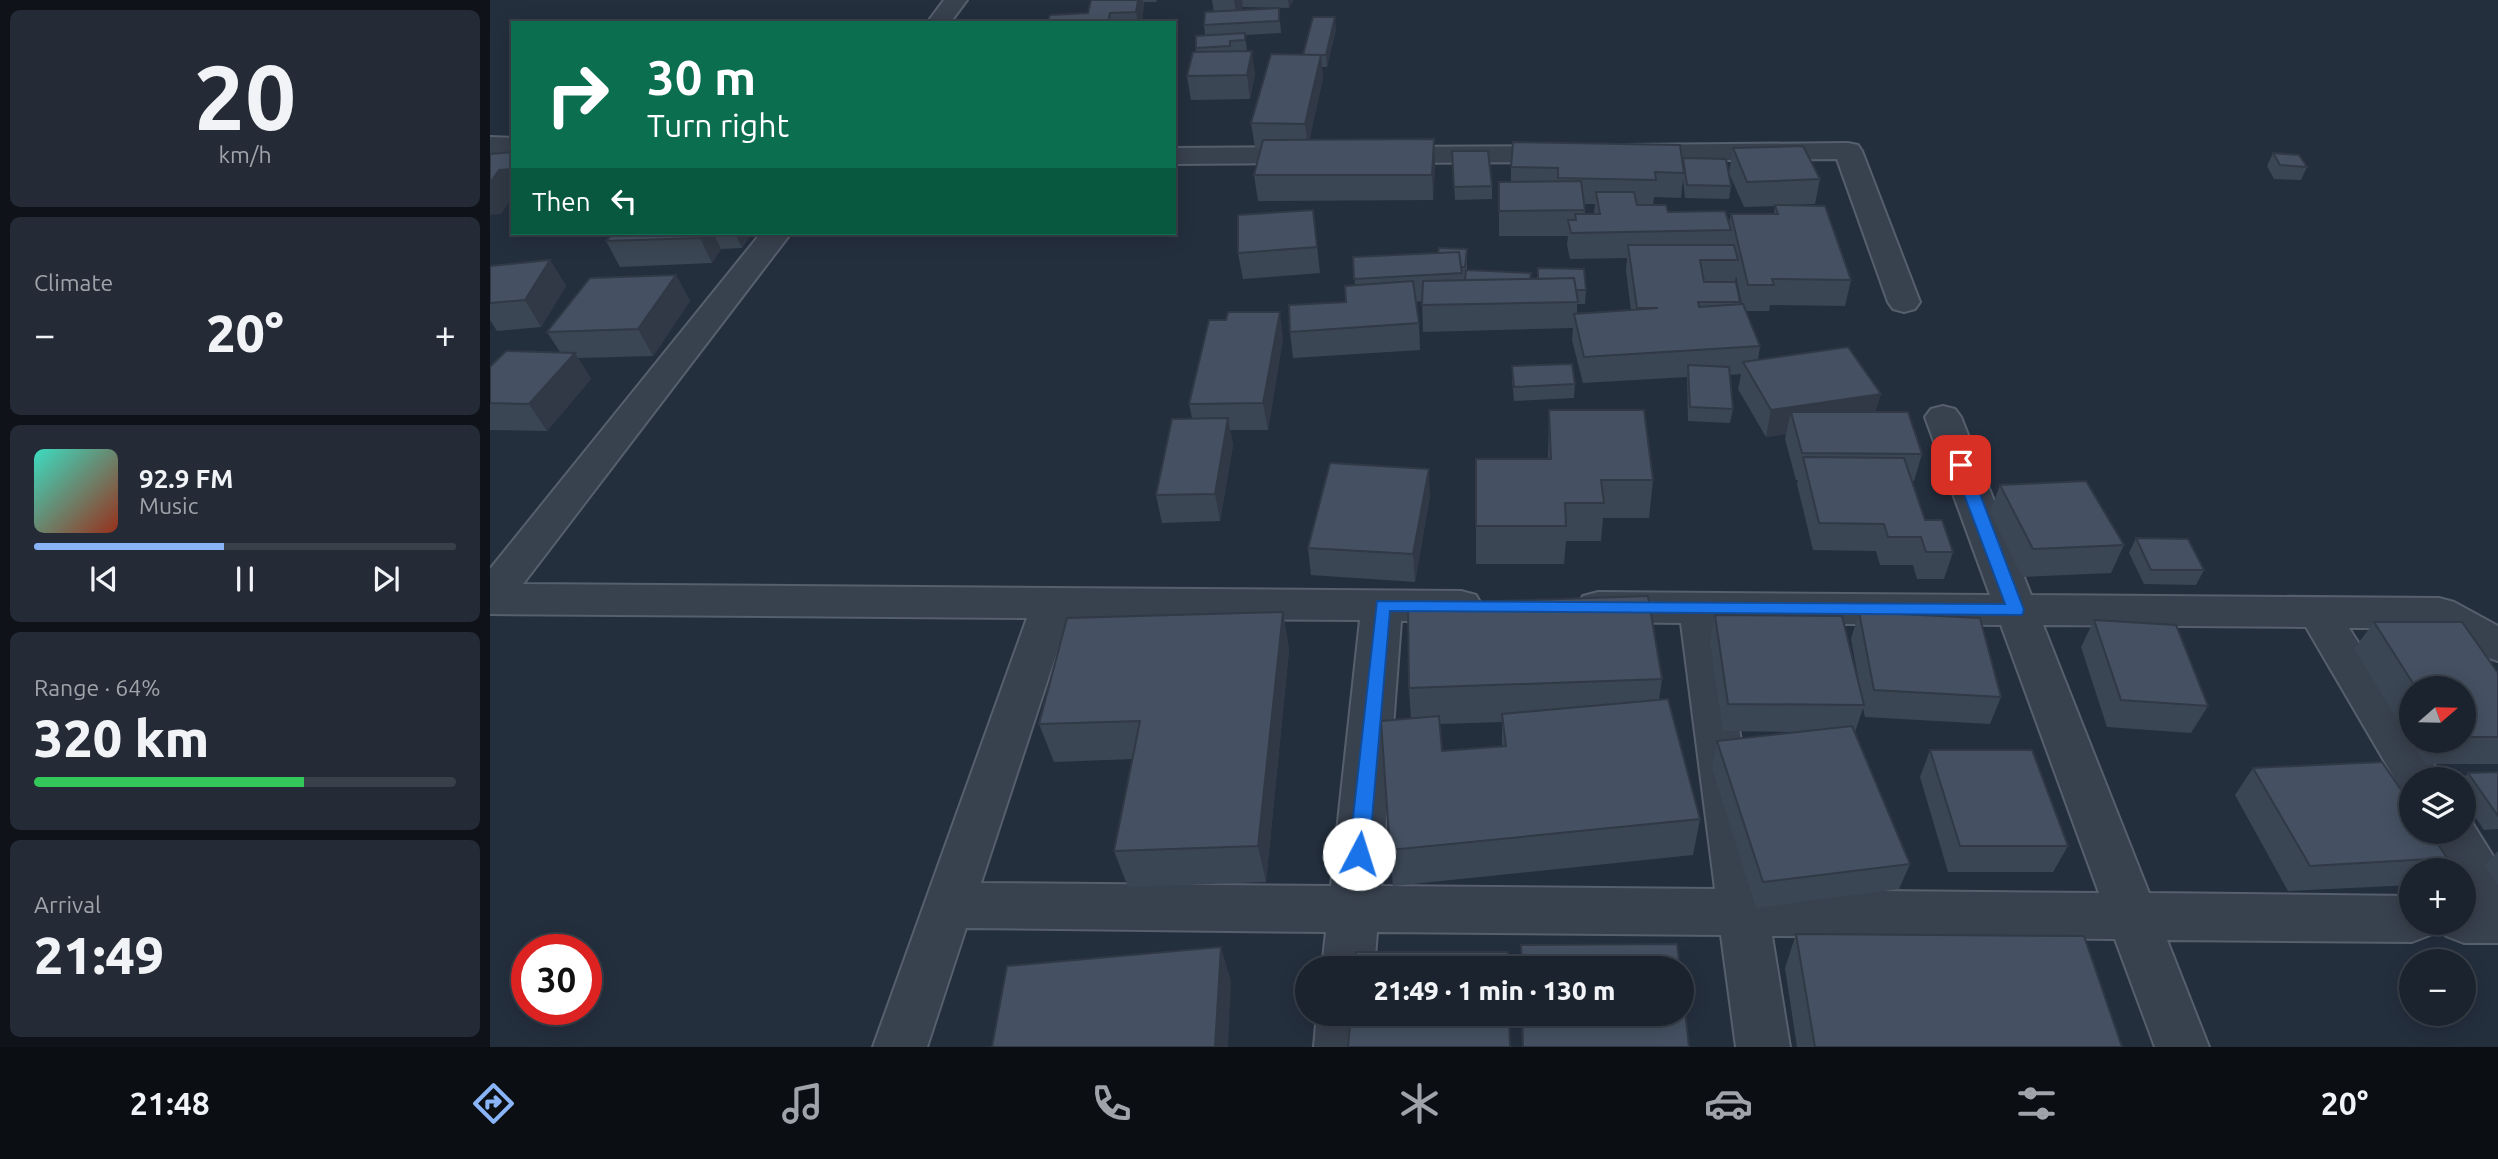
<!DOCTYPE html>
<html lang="en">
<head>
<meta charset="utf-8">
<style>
	body { margin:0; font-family:Ubuntu,sans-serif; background:#242b36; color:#f1f3f6; height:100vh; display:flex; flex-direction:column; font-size:26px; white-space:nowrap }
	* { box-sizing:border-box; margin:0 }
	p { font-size:23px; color:#a0a4aa }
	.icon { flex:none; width:38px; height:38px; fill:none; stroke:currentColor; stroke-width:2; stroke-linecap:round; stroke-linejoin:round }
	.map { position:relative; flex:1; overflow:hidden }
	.drawer { display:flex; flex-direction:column; gap:10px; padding:10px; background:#0f1319; width:490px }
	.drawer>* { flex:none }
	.guide { position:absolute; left:21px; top:21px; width:665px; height:214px; border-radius:0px; box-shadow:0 4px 18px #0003,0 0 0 2px #39404a; background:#0b6e4f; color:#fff; overflow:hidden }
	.needle { width:46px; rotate:70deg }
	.tools { position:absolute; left:1909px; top:676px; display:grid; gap:14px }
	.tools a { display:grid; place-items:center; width:77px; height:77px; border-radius:50%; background:#1b232e; box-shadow:0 4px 18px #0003,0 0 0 2px #39404a; font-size:35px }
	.speed { position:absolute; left:21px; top:934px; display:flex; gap:14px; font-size:35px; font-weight:700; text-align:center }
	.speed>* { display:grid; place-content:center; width:91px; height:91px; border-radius:50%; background:#1b232e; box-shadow:0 4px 18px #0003,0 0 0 2px #39404a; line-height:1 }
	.speed .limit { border:10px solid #d22; background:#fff; color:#111 }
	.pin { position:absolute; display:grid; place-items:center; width:60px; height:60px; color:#fff; margin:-30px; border-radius:14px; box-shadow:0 4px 10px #0006 }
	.me { position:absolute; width:77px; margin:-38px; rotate:5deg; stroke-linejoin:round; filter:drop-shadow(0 0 5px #0008) }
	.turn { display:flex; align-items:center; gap:24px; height:147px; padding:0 21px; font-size:32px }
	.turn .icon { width:91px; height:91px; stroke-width:2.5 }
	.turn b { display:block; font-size:49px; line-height:60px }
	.then { display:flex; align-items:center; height:66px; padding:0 21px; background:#0003; gap:14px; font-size:26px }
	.big { font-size:52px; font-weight:800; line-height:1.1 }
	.drawer .tile { flex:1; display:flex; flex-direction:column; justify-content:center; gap:10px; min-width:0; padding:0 24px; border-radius:10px; background:#242b36 }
	.drawer .dial { align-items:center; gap:0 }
	.dial b { font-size:91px; line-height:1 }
	.song { display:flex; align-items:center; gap:21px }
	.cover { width:84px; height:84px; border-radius:10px; background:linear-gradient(135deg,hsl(170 70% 55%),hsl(10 70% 35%)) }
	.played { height:7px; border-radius:4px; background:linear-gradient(90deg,#8ab4f8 45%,#39404a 45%) }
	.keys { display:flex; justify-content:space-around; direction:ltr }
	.heat { display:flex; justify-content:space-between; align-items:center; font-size:38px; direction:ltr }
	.charge { height:10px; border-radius:5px; background:linear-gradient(90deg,#34c759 64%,#39404a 0) }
	.trip { position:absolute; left:805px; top:956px; width:399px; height:70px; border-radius:35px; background:#1b232e; box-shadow:0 4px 18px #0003,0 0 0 2px #39404a; font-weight:800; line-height:70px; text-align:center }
	.menu { display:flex; height:112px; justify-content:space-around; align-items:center; background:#0b0e12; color:#a0a4aa }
	.menu .icon { width:49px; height:49px }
	.menu .active { color:#8ab4f8 }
	.menu b { font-size:32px; color:#f1f3f6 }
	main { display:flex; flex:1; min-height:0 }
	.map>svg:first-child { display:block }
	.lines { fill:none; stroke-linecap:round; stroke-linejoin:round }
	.minor-casing { stroke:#565f6c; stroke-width:4 }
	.minor { fill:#38414e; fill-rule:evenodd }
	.wall { fill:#3b4654; fill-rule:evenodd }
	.shaded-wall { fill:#303945 }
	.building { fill:#455162; stroke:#303945; stroke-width:2 }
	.route { fill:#1a73e8; stroke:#114b97; stroke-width:2 }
</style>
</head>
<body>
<main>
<section class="drawer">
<div class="tile dial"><b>20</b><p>km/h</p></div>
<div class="tile"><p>Climate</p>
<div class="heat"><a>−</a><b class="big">20°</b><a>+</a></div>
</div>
<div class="tile">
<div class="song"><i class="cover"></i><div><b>92.9 FM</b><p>Music</p></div></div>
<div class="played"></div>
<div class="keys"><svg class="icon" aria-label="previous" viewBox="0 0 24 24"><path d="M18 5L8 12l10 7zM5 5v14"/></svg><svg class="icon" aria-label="pause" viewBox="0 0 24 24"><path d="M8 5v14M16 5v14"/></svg><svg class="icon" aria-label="next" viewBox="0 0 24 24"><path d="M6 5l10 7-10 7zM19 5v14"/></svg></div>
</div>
<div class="tile"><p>Range · 64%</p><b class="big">320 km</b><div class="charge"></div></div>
<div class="tile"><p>Arrival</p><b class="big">21:49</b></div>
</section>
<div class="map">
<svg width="2008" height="1047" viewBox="0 0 2008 1047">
	<rect width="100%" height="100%" fill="#242f3e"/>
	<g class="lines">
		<defs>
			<path id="minor" d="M454,0h23l-17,23h-23z
				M0,137l23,1v16l-23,-1z
				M1358,143l10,2 4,6 58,151 -5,7 -11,3 -11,-3 -5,-7 -51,-143 -209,2 -10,-2 -4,-6 4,-6 10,-2z
				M1074,146l10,2 4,6 -4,6 -10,2 -181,1 -10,-2 -4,-6 4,-6 10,-2z
				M822,147l10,2 4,6 -4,6 -10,2 -138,1v-16z
				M271,233h30l-268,351 938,7 15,4 6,11 -6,11 -15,4h-60l-20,265 334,3 -34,-266 -83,-1 -15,-4 -6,-11 6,-11 15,-4 392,3 -65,-178 6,-8 12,-3 12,3 6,8 70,178 408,3 15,4 44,24v35l-15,-5 -51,-28h-83l63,99v13h8l22,39h-30v17l-9,-3 -97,-166 -263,-2 106,268 263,3v26h24l-6,13 -18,7 -245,-2 42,107h-54l-40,-108 -343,-3 18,111h-54l-15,-112 -344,-3 -3,36h-52l4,-36 -360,-4 -39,119h-54l154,-429 -537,-4v-45zM578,618l292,2 -29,266 -350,-3zM1232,623l279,2 98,268 -334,-3z
				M1974,815l4,1 30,48v79h-34l-18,-7 -6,-14h24v-52h-16l-21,-39h37z
				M827,1013h54l-3,34h-54z"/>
		</defs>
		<use href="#minor" class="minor-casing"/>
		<use href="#minor" class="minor"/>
	</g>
	<path class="wall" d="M601,0h66l-1,2h-12l-2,21h-95l41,-10z
		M722,0h81l-4,8 -46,-1 -2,3 39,10 1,13 -36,2 2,16 8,23 -5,25 -59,1 -4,-24 9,-24v-4l9,-13 -1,-10 10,-13z
		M846,29l-9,38h-5l1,11 -14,61h125l1,25 -2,36 -175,1 -4,-26 7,-27h-6l-4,-25 52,-68z
		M1243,148l87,31 -5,25 -32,1 68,75 -6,26 -75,-1 -1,6h-23l14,35 -2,14 118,52 46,42 -8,27h-2l13,39 28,32 -9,27h-27l-4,-14h-33l-4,-14 -63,-1 -16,-66 1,-4h-2l-11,-41 1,-5 -20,3 -28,-48 3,-15 -11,1 3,34 -3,14 -42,-2 -1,-44 -104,6 -11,-43 1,-12 -150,4 -1,-31 -6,1 3,21 1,27 -127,8 -3,-26 56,-30 9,-17 -2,-28 85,-4 29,-4v21l64,9h7v-11l48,22 -1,14h-8v9l54,-3 -5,-39 1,-13 -57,1 -3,-14 1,-9h-69v-54h12v-15l172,-2v-7l48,28 -2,13 -44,-1 -2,-19 -2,19 -27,-1 -1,8 15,7 61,11 2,-9h43l1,-8 -31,1 -15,-34zM1094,204h11l-1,10h-9zM1246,276l6,28 -2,1v-3l-5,-20z
		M962,151l40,35v13l-37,1z
		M1783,153l34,14 -6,13 -27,-1 -7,-13z
		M823,210l7,63 -77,6 -5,-26z
		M123,233h139l-10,15 -21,1 -9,14 -92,4 -14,-26z
		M60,260l16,26 -25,41 -44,4 -7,-11v-54z
		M186,275l14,26 -37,55 -75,2 13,21 -44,52 -57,-1v-63l70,-15 -13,-20z
		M793,338l-15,92h-38l3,15 -13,76 -58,2 -6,-28 36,-77 -3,-14z
		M1022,366l63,18 -1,14 -60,3 -2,-21z
		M1059,410l104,70 -4,38h-46l-2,23h-35l-2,23h-88v-38l72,-67z
		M1510,485l124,60 -13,28 -89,4 -32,-65z
		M940,496l-15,86 -104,-7 -3,-27z
		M1646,538l68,32 -8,15 -52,-1 -15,-31z
		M793,612l6,38 -23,232 -138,5 -14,-36 19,-92 -79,3 -15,-38z
		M1369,612l142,85 -11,27 -125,-7 -2,-9 -8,24 55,132 -11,25 -143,19 -44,-140 5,-27 84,-9 -78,-1 -13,-89 5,-27 145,73 -9,-49z
		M1604,620l114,86 -17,27 -84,-6 -26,-80z
		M1884,622l124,51v91h-73l-71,-115zM1922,688h52v52h-52z
		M1172,679l-3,21 41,119 -7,36 -300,31 -3,-36 21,-131 -2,-31zM1012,722v24l-60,5 -3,-27z
		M1440,750l138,96 -15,26h-105l-28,-95z
		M1763,768l194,90 -11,12h-24v15l-124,6 -53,-96z
		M2008,772v57l-14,1 -20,-30v-21h-1l5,-6z
		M2008,851v34l-13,-20z
		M1306,934l326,113h-325l-12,-79z
		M1031,1013h161l7,34h-167z"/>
	<path class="shaded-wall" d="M648,0h5l1,5 -2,18h-4l-2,-11z
		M744,0h8l1,7 -6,12z
		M798,0h5l-4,8z
		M845,17l1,12 -9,38 -1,-12z
		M762,51l3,23 -5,25 -3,-24z
		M831,55l2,23 -15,70 -3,-24z
		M944,139l1,25 -2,36 -1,-25z
		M23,169v28l-12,17 -11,1v-32l9,-13z
		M213,233h10l8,16 -9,14 -12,-25z
		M245,233h17l-10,15z
		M60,260l16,26 -25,41 -16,-27z
		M186,275l14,26 -37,55 -15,-27z
		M790,312l3,26 -15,92 -5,-27z
		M85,353l16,26 -44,52 -18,-27z
		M1391,394l-8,27 -82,-9 -5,22 -20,3 5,-27z
		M738,418l5,27 -13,76 -5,-27z
		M939,469l1,27 -15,86 -2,-28z
		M793,612l6,38 -23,232 -8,-36z
		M731,947l10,34 -3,66h-13z"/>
	<path class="building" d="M601,0h47l-2,12 -26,1 -2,10h-61l3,-8 38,-2z
		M789,8v13l-75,4 1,-13z
		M823,17h22l-9,38h-23z
		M755,33v7l-15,1v5l-34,2v-12z
		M762,51l-5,24 -60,1 6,-24z
		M781,54l50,1 -16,69 -54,-1z
		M944,139l-2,36h-178l9,-35z
		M1023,142l167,3 4,28 -29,-1 1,8 -98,-2v-10l-47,-1z
		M1313,146l17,33 -73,3 -14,-34z
		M962,151h36l4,35 -38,1z
		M23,152v17l-14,1 -9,13v-29z
		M1783,153l26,2 8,12 -27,-2z
		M1193,158l43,1 5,27 -44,-1z
		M1091,181l4,29 -86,1v-29z
		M1106,192h38l3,13h29l2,7 57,-1 6,19 -160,3 -3,-13h8l-1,-6h25z
		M1285,205l50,1 26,74 -79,-1 2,6h-26l-17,-71h47z
		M823,210l4,37 -79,6v-38z
		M123,233h90l-3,5 -94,3z
		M1138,245h106l4,15h-38l4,22h32l4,20h-42l1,5 44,-3 17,42 -176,11 -10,-43 84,-6h-21z
		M949,248l28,1 -2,18h-4l-2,-15 -21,1z
		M969,252l3,21 -108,6 -1,-22z
		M60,260l-25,40 -35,3v-37z
		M1048,268l46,1 2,21h-10l-2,-12 -36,1z
		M976,270l65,3 -1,6 -65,1z
		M186,275l-38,54 -91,3 43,-54z
		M1084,278l4,24 -156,3 1,-24z
		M923,281l6,42 -129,9 -1,-27 57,-3 -1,-16z
		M738,312h52l-17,91 -74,1 20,-84h17z
		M1358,347l33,47 -110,16 -28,-48z
		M16,351l69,2 -46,51 -39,-1v-36z
		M1082,364l3,20 -61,3 -2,-21z
		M1198,365l41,2 4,42 -43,-2z
		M1059,410h95l9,70h-52l3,23h-39l1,23h-90v-67h75z
		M1301,412h117l14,42 -120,-1z
		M738,418l-13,76 -59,1 16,-76z
		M1313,457l101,1 21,62h17l11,32h-27l-5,-15h-33l-4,-13 -65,-1z
		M840,463l99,6 -16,85 -105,-6z
		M1596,481l38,64 -91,4 -33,-64z
		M1646,538l52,1 16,31h-53z
		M1158,596l14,83 -253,9 -1,-84z
		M793,612l-25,234 -144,5 26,-130 -101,3 28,-106z
		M1369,612l121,6 21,79 -127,-7z
		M1225,615l127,1 22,89 -136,-1z
		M1604,620l82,5 32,81 -87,-6z
		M1884,622h88l36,51v64h-34v-49h-48z
		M1178,699l32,120 -310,31 -9,-129 58,-5 3,35 64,-5 -4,-32z
		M1362,726l58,138 -147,18 -46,-141z
		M1440,750h102l36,96h-108z
		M1892,762l30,44v25h17l18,27 -137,8 -57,-98z
		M2008,772v44l-30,-43z
		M1306,934l288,2 38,111h-307z
		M1187,944l3,24h-158l-1,-23z
		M731,947l-6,100h-223l15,-81z
		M866,952h152l1,16h-155z
		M1192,983l7,64h-166l-1,-34h160z
		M861,1013h158l1,34h-162z"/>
	<path class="route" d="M1471,460l8,5 55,145 -2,5 -632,-4 -21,243 -3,6 -7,2 -7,-2 -3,-6 28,-253 628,3 -52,-139z"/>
</svg>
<div class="tools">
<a><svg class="needle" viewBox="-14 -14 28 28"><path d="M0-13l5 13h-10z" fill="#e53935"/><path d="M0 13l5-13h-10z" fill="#a0a4aa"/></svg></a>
<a><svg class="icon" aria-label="layers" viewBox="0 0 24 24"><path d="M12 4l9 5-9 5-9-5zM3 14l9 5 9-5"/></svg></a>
<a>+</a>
<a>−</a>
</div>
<div class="speed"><div class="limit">30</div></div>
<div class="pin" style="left:1471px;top:465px;background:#d93025"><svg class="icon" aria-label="arrive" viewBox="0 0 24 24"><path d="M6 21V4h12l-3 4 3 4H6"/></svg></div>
<svg class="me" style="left:869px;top:854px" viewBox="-20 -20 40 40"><circle r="19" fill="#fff"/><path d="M0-13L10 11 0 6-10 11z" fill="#1a73e8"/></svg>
<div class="trip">21:49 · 1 min · 130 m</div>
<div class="guide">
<div class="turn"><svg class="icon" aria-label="right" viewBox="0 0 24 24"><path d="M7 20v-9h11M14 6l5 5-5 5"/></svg><div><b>30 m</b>Turn right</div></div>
<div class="then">Then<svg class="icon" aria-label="left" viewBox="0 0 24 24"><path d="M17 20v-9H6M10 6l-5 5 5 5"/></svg></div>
</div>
</div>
</main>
<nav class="menu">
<b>21:48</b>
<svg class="icon active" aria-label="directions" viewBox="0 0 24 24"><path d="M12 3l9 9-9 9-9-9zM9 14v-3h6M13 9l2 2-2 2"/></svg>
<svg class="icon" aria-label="music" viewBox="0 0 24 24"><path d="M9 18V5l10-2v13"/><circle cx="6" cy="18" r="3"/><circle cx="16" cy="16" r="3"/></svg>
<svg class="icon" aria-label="phone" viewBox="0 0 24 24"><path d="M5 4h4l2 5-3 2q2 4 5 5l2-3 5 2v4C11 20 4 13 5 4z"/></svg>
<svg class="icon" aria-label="climate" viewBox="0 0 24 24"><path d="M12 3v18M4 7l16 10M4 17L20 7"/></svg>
<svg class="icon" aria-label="car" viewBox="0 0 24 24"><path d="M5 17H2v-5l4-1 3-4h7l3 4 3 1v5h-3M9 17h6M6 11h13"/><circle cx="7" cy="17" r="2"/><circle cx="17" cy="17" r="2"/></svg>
<svg class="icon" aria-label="filters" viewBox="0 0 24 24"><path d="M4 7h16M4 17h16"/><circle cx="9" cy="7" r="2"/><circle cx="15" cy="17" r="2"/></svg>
<b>20°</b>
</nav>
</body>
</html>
